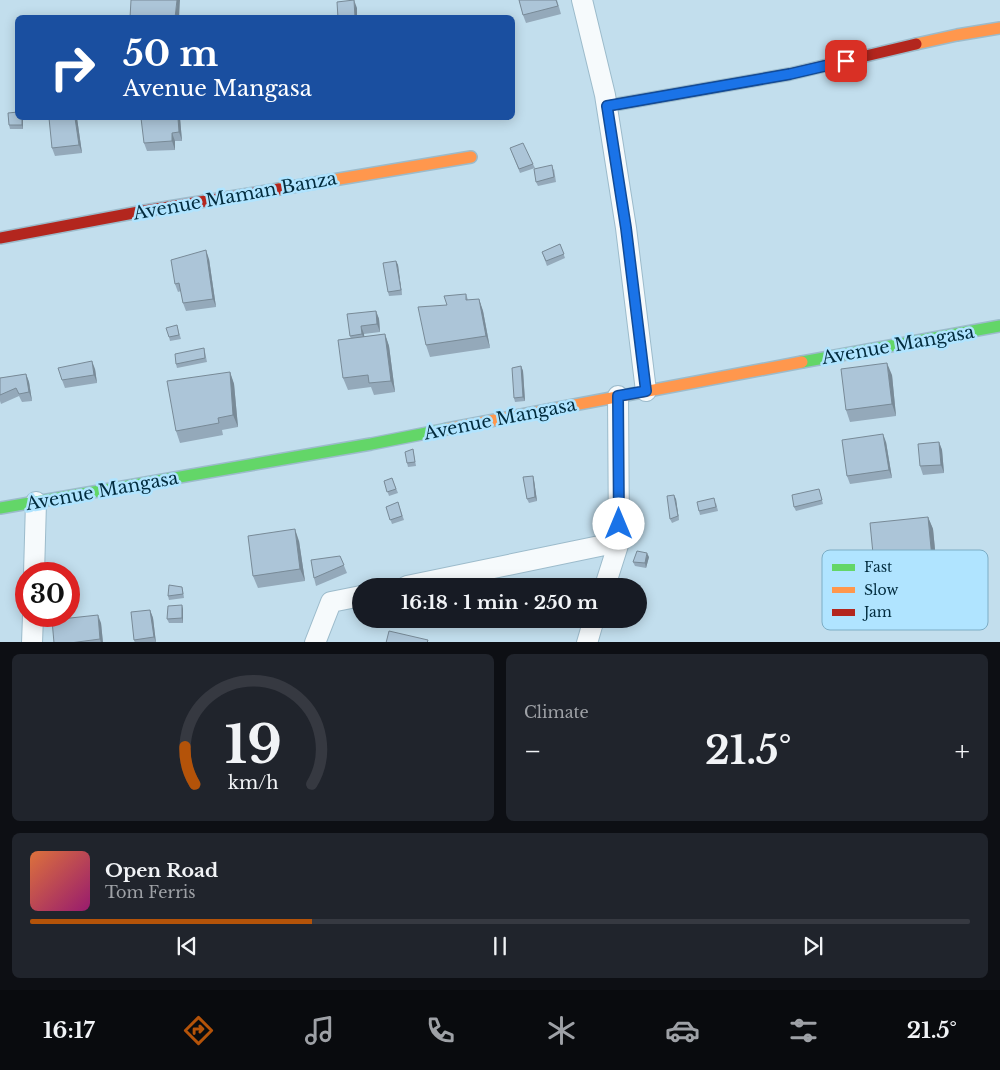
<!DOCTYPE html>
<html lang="en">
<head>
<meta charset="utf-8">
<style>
	body { margin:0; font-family:"Libre Baskerville",serif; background:#20242c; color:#f1f3f6; height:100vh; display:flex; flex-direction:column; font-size:19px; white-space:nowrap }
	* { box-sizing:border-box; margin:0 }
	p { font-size:16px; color:#9ea1a6 }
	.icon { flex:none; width:28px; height:28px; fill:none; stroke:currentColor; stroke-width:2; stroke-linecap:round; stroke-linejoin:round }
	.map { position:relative; height:642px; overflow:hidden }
	.details { display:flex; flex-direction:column; gap:12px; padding:12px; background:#0d0f14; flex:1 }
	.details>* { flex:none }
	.banner { position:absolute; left:15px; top:15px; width:500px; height:105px; border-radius:8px; box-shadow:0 2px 12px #0003; background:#1a4fa0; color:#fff; overflow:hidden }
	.speed { position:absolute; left:15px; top:562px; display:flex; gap:10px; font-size:25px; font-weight:700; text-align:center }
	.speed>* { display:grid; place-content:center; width:65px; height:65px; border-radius:50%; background:#171b24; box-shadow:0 2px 12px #0003; line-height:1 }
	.speed .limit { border:8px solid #d22; background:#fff; color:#111 }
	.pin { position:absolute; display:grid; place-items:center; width:42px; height:42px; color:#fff; margin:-21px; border-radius:10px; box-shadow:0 2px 8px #0006 }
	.me { position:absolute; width:55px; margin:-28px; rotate:0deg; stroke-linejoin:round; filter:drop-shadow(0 0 4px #0008) }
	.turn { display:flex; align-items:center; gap:18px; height:105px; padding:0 25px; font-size:22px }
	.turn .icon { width:65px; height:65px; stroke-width:2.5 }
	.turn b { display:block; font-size:35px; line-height:42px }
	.big { font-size:38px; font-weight:700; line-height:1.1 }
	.details .widget { flex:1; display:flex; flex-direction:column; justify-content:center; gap:8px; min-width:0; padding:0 18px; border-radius:8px; background:#20242c }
	.details .dial { align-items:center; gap:0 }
	.dial svg { height:130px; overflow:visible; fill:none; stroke:#363941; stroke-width:7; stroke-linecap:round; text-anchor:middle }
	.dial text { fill:#f1f3f6; stroke:none }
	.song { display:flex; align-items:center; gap:15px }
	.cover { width:60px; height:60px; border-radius:8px; background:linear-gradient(135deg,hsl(20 70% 55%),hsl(320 70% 35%)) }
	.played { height:5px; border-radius:2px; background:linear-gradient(90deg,#b45309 30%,#363941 30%) }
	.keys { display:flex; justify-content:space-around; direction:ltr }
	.heat { display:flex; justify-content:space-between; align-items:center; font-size:28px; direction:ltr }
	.details .tiles { flex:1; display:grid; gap:12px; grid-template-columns:1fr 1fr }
	.widget:last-child { grid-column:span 2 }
	.trip { position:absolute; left:352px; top:578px; width:295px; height:50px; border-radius:25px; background:#171b24; box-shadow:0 2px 12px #0003; font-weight:700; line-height:50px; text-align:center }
	.tabs { display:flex; height:80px; justify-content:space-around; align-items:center; background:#090b0e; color:#9ea1a6 }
	.tabs .icon { width:35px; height:35px }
	.tabs .selected { color:#b45309 }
	.tabs b { font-size:22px; color:#f1f3f6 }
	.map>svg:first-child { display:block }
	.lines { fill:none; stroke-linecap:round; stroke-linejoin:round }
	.street-casing { stroke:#9cbbcb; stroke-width:22 }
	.fast-casing { stroke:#9cbbcb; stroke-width:14 }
	.slow-casing { stroke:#9cbbcb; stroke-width:14 }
	.jam-casing { stroke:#9cbbcb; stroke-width:14 }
	.street { stroke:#f6fafc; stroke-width:20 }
	.fast { stroke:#63d668; stroke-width:11 }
	.slow { stroke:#ff974d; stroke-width:11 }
	.jam { stroke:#b3261e; stroke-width:11 }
	.wall { fill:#94a9ba }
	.shaded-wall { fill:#788a97 }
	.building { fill:#acc5d8; stroke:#788a97 }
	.route-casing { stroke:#114b97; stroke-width:12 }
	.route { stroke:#1a73e8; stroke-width:9 }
	.labels { text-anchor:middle; stroke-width:5; stroke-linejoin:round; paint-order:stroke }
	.street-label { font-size:18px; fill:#022c3e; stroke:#b0e4ff }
	.key { fill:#b0e4ff; stroke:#7cadc5; stroke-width:1 }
	.key-label { font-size:14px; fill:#022c3e }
</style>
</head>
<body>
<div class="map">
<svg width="1000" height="643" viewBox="0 0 1000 643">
	<rect width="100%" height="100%" fill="#c2deed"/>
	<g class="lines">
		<defs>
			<path id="street" d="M582,0l23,95 21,133 20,163
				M34,574l2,-72
				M407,586l212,-44
				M605,586l14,-44 -1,-146
				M32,643l1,-27
				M315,643l16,-41 30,-6
				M587,643l7,-24"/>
			<path id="fast" d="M802,362l198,-36
				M0,508l371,-64 76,-15"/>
			<path id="slow" d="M916,44l41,-9 43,-7
				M279,189l192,-32
				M447,429l355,-67"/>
			<path id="jam" d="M607,106l183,-32 126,-30
				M0,238l144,-27 135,-22"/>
		</defs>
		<use href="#street" class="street-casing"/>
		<use href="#fast" class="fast-casing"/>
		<use href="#slow" class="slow-casing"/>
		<use href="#jam" class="jam-casing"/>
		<use href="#street" class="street"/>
		<use href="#fast" class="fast"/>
		<use href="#slow" class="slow"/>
		<use href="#jam" class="jam"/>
	</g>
	<path class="wall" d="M519,0h38l4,14 -35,9 -3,-8z
		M18,118h5v11h-13l-1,-4z
		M77,118l5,35 -27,3 -3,-8z
		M180,118l2,23h-7v9l-28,1 -3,-8z
		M510,148l23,16 2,4 -15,5z
		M554,169l2,13 -18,4 -2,-4z
		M560,244l5,14 -18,8 -5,-14z
		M209,259l7,48 -30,4 -3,-8 -2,-12 -3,1 -3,-8z
		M396,261l2,4 4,30 -13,1 -1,-4z
		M466,294l2,6 11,-1 4,12 7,37 -60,9 -4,-12 21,-40z
		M376,311l3,8 1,13 -16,2v3l21,-3 4,12 6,46 -21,3 -3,-8 -23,3 -5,-12 8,-39 -1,-3z
		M178,329l3,10 -11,2 -1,-4z
		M204,348l1,4 2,10 -30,6 -1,-4z
		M521,366l2,5 2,30 -10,1 -1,-4z
		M95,369l2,14 -32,5 -3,-8z
		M230,372l4,12 4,43 -16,3 1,5 -43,8 -4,-12z
		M26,374l3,8 3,19 -10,1 -3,-6 -18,8 -1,-3v-23z
		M892,375l4,41 -46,6 -4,-12z
		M886,442l6,36 -42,6 -3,-8z
		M939,442l3,8 2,23 -21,2 -3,-9z
		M413,449l3,17 -8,1 -1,-4z
		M533,476l1,4 3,21 -8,2 -2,-4z
		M392,478l6,15 -9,3 -5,-15z
		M819,489l4,15 -27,7 -2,-4z
		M676,499l3,21 -7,3 -2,-4z
		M398,502l6,18 -12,4 -6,-17z
		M716,503l2,8 -18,4 -1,-4z
		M928,517l5,12 4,41 -58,6 -5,-12z
		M299,541l6,40 -47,7 -5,-12z
		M340,556l7,17 -31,13 -2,-8z
		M649,557l-3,11 -11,-2 -2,-4z
		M182,587l1,4 1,7 -15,2 -1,-4z
		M183,609v14h-14l-2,-4z
		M150,610l3,8 3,25h-21l-1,-3z
		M101,623l2,20h-49z"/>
	<path class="shaded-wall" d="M177,0h3l-1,18h-4z
		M354,0l3,8v10h-2z
		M22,118h1v11l-1,-4z
		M75,118h2l5,35 -3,-8z
		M178,118h2l2,23 -3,-9z
		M172,133l3,8v9l-3,-9z
		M206,250l3,9 7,48 -3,-8z
		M396,261l2,4 4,30 -1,-5z
		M479,299l4,12 7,37 -4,-12z
		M376,311l3,8 1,13 -3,-8z
		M361,326l3,8 1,8 -3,-8z
		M385,334l4,12 6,46 -4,-11z
		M92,361l3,8 2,14 -3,-8z
		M887,363l5,12 4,41 -4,-12z
		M521,366l2,5 2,30 -2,-4z
		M230,372l4,12 4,43 -5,-12z
		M26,374l3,8 3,19 -3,-9z
		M883,434l3,8 6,36 -3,-8z
		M939,442l3,8 2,23 -3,-8z
		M533,476l1,4 3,21 -2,-4z
		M674,495l2,4 3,21 -1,-4z
		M928,517l5,12 4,41 -5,-12z
		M295,529l4,12 6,40 -5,-12z
		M647,553l2,4 -3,11 -1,-5z
		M182,605l1,4v14l-1,-5z
		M150,610l3,8 3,25 -2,-6z
		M98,615l3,8 2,20h-2l-1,-4z"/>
	<path class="building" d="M131,0h46l-2,18h-45z
		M354,0l1,18h-17l-1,-16z
		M519,0h37l2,6 -35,9z
		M18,112v6h4v7h-13l-1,-12z
		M49,118h26l4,27 -27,3z
		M141,118h37l1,14 -7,1v8l-28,2z
		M523,143l10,21 -14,5 -9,-21z
		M552,165l2,12 -18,5 -2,-13z
		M560,244l4,10 -18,7 -4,-9z
		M206,250l7,49 -30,4 -4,-20 -4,1 -4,-24z
		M396,261l5,29 -13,2 -5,-29z
		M466,294v6l13,-1 7,37 -60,9 -8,-38 29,-2 -3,-9z
		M376,311l1,13 -16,2 1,8 -12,2 -3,-22z
		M177,325l2,10 -10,2 -3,-9z
		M385,334l6,47 -22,2 -1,-8 -25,3 -5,-38z
		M204,348l1,10 -29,6 -1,-10z
		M92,361l2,14 -32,5 -4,-12z
		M887,363l5,41 -46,6 -5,-41z
		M521,366l2,31 -9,1 -2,-30z
		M230,372l3,43 -15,3 1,5 -43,8 -9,-50z
		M26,374l3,18 -10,2 -3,-6 -16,7v-17z
		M883,434l6,36 -42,6 -5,-36z
		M939,442l2,23 -21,1 -2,-22z
		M413,449l2,13 -8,1 -2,-11z
		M533,476l2,21 -8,2 -4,-22z
		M392,478l4,11 -9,3 -3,-11z
		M819,489l3,11 -28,7 -2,-12z
		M674,495l4,21 -8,3 -3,-23z
		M714,498l2,9 -17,4 -2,-9z
		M398,502l4,14 -12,4 -4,-13z
		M928,517l4,41 -58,6 -4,-41z
		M295,529l5,40 -47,7 -5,-40z
		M637,551l10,2 -2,10 -12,-1z
		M340,556l4,9 -30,13 -3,-18z
		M169,585l13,2 1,7 -15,2z
		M182,605v13l-15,1 1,-13z
		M150,610l4,27 -20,3 -3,-28z
		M98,615l2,24 -30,4h-16l-2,-23z
		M389,631l39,9 -1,3h-41z"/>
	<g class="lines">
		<defs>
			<path id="route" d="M619,524l-1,-128 28,-5 -20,-163 -19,-122 183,-32 56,-13"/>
		</defs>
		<use href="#route" class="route-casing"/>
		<use href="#route" class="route"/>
	</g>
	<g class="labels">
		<g class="street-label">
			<text transform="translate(235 196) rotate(-10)" y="6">Avenue Maman Banza</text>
			<text transform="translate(898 345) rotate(-10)" y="6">Avenue Mangasa</text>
			<text transform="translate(500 419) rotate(-11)" y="6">Avenue Mangasa</text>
			<text transform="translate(102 491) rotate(-10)" y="6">Avenue Mangasa</text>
		</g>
	</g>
	<rect x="822" y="550" width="166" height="80" rx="8" class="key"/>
	<rect x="832" y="564" width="23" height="7" fill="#63d668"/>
	<rect x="832" y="587" width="23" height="6" fill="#ff974d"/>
	<rect x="832" y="609" width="23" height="7" fill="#b3261e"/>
	<g class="key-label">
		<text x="864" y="572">Fast</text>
		<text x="864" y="595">Slow</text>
		<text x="864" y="617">Jam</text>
	</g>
</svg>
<div class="speed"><div class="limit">30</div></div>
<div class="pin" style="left:846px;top:61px;background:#d93025"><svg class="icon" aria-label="arrive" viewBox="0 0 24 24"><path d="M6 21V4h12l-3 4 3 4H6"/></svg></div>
<svg class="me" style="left:619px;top:524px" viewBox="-20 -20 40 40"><circle r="19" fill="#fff"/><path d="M0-13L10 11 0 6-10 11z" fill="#1a73e8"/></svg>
<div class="trip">16:18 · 1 min · 250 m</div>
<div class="banner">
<div class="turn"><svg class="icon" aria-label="right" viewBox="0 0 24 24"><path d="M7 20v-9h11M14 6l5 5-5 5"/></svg><div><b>50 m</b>Avenue Mangasa</div></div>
</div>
</div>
<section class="details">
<div class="tiles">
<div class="widget dial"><svg viewBox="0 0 100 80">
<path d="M14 69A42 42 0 1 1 86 69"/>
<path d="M14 69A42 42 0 0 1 8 46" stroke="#b45309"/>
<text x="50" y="56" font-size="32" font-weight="700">19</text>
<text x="50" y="72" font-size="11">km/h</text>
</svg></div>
<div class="widget"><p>Climate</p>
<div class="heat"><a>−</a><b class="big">21.5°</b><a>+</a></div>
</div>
<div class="widget">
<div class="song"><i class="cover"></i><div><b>Open Road</b><p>Tom Ferris</p></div></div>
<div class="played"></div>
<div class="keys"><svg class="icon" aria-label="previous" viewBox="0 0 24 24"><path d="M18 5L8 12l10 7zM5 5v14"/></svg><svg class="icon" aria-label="pause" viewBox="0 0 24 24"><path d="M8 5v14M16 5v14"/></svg><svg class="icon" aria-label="next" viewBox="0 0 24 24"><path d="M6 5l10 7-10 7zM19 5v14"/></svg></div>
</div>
</div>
</section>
<nav class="tabs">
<b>16:17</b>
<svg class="icon selected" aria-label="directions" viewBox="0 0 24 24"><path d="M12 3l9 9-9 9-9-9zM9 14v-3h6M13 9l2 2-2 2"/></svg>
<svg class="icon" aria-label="music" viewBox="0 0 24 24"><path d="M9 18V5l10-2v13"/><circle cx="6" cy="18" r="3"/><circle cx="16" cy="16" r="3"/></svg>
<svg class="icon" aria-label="phone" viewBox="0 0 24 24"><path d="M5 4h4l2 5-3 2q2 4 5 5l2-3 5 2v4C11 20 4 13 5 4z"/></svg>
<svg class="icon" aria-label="climate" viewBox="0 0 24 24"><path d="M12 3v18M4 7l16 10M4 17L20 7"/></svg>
<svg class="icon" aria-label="car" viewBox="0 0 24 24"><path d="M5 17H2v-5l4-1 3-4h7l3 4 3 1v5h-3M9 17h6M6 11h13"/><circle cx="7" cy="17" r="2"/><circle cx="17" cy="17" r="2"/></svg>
<svg class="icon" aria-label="filters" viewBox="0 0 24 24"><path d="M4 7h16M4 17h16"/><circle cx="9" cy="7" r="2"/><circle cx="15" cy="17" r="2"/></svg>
<b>21.5°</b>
</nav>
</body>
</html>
